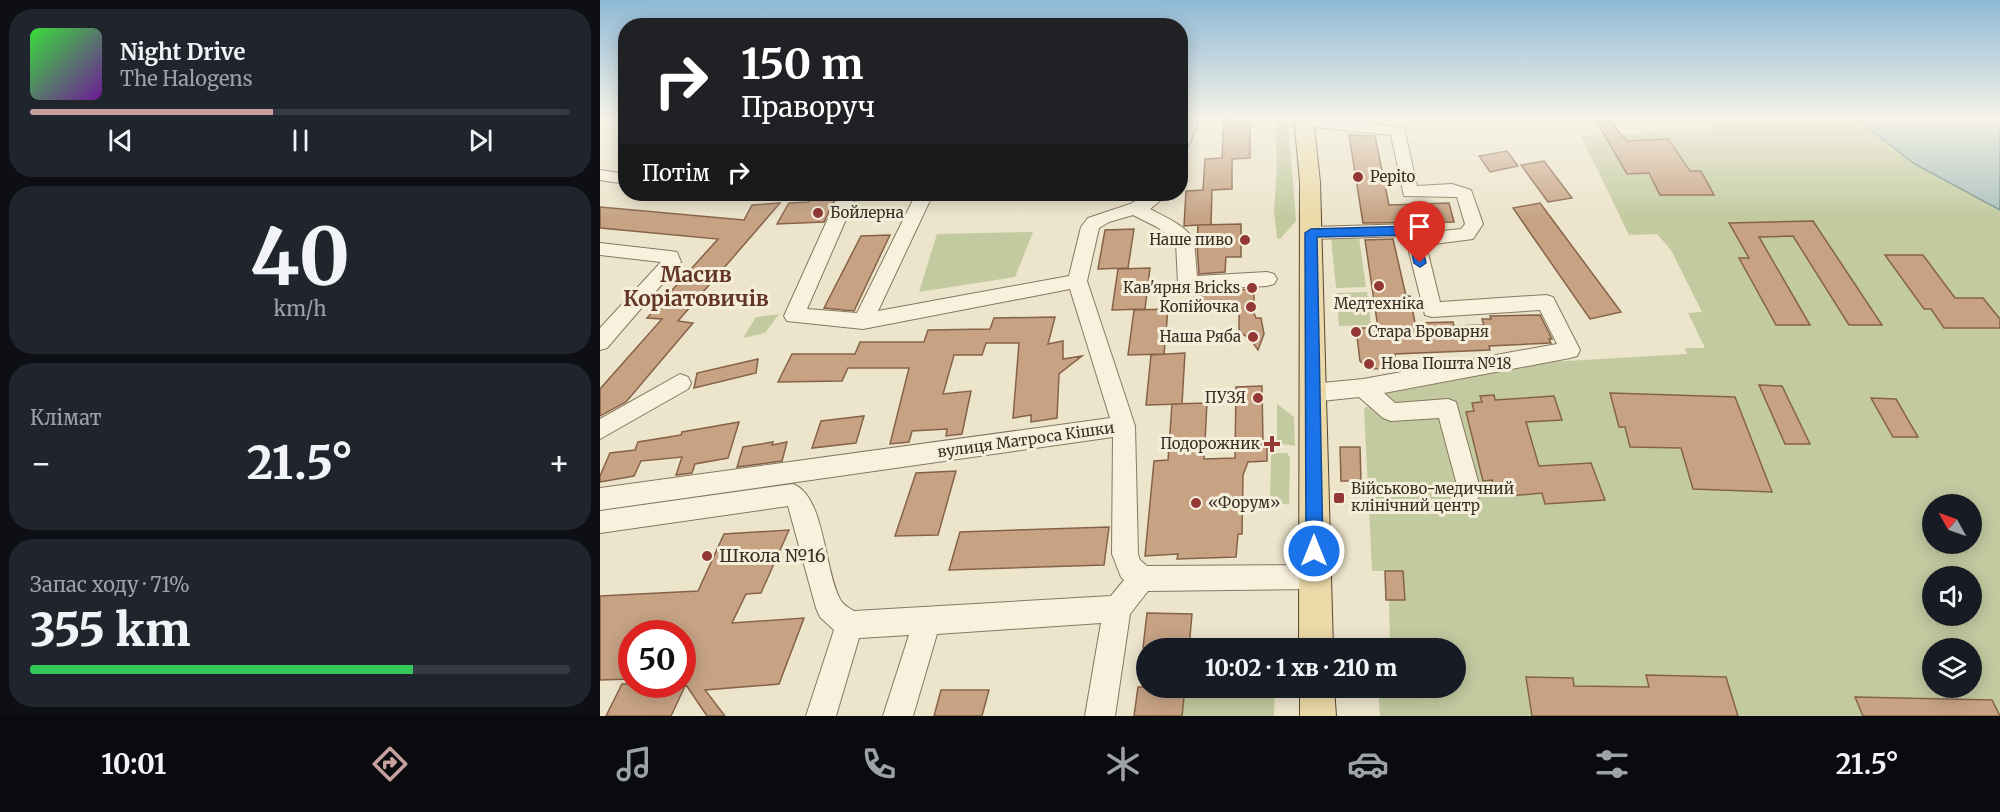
<!DOCTYPE html>
<html lang="uk">
<head>
<meta charset="utf-8">
<style>
	body { margin:0; font-family:Merriweather,serif; background:#20242c; color:#f1f3f6; height:100vh; display:flex; flex-direction:column; font-size:22px; white-space:nowrap }
	* { box-sizing:border-box; margin:0 }
	p { font-size:20px; color:#9ea1a6 }
	.icon { flex:none; width:33px; height:33px; fill:none; stroke:currentColor; stroke-width:2; stroke-linecap:round; stroke-linejoin:round }
	.map { position:relative; flex:1; overflow:hidden }
	.details { display:flex; flex-direction:column; gap:9px; padding:9px; background:#0d0f14; width:600px }
	.details>* { flex:none }
	.hud { position:absolute; left:18px; top:18px; width:570px; height:183px; border-radius:24px; box-shadow:0 3px 15px #0003; background:#202124; color:#fff; overflow:hidden }
	.needle { width:39px; rotate:310deg }
	.buttons { position:absolute; left:1322px; top:494px; display:grid; gap:12px }
	.buttons a { display:grid; place-items:center; width:60px; height:60px; border-radius:50%; background:#171b24; box-shadow:0 3px 15px #0003; font-size:30px }
	.speed { position:absolute; left:18px; top:620px; display:flex; gap:12px; font-size:30px; font-weight:700; text-align:center }
	.speed>* { display:grid; place-content:center; width:78px; height:78px; border-radius:50%; background:#171b24; box-shadow:0 3px 15px #0003; line-height:1 }
	.speed .limit { border:9px solid #d22; background:#fff; color:#111 }
	.pin { position:absolute; display:grid; place-items:center; width:51px; height:51px; color:#fff; margin:-62px -26px; border-radius:50% 50% 50% 0; rotate:-45deg; box-shadow:0 0 6px #0007 }
	.pin .icon { rotate:45deg }
	.me { position:absolute; width:66px; margin:-33px; rotate:0deg; stroke-linejoin:round; filter:drop-shadow(0 0 4px #0008) }
	.turn { display:flex; align-items:center; gap:21px; height:126px; padding:0 24px; font-size:27px }
	.turn .icon { width:78px; height:78px; stroke-width:2.5 }
	.turn b { display:block; font-size:42px; line-height:51px }
	.then { display:flex; align-items:center; height:57px; padding:0 24px; background:#0003; gap:12px; font-size:22px }
	.big { font-size:45px; font-weight:800; line-height:1.1 }
	.details .tile { flex:1; display:flex; flex-direction:column; justify-content:center; gap:9px; min-width:0; padding:0 21px; border-radius:24px; background:#20242c }
	.details .dial { align-items:center; gap:0 }
	.dial b { font-size:78px; line-height:1 }
	.song { display:flex; align-items:center; gap:18px }
	.cover { width:72px; height:72px; border-radius:9px; background:linear-gradient(135deg,hsl(120 70% 55%),hsl(280 70% 35%)) }
	.played { height:6px; border-radius:3px; background:linear-gradient(90deg,#c79f9f 45%,#363941 45%) }
	.keys { display:flex; justify-content:space-around; direction:ltr }
	.heat { display:flex; justify-content:space-between; align-items:center; font-size:33px; direction:ltr }
	.charge { height:9px; border-radius:4px; background:linear-gradient(90deg,#34c759 71%,#363941 0) }
	.trip { position:absolute; left:536px; top:638px; width:330px; height:60px; border-radius:30px; background:#171b24; box-shadow:0 3px 15px #0003; font-weight:800; line-height:60px; text-align:center }
	.tab-bar { display:flex; height:96px; justify-content:space-around; align-items:center; background:#090b0e; color:#9ea1a6 }
	.tab-bar .icon { width:42px; height:42px }
	.tab-bar .current { color:#c79f9f }
	.tab-bar b { font-size:27px; color:#f1f3f6 }
	main { display:flex; flex:1; min-height:0 }
	.map>svg:first-child { display:block }
	.green { fill:#c3caa0; fill-rule:evenodd }
	.water { fill:#abc1bc; stroke:#728f89; stroke-width:1.5 }
	.building { fill:#c7a384; stroke:#866348; stroke-width:1.5 }
	.lines { fill:none; stroke-linecap:round; stroke-linejoin:round }
	.minor-casing { stroke:#887760; stroke-width:2 }
	.major-casing { stroke:#574634; stroke-width:2 }
	.minor { fill:#f7f1de; fill-rule:evenodd }
	.major { fill:#ebd9a7; fill-rule:evenodd }
	.route { fill:#1a73e8; stroke:#114b97; stroke-width:1.5 }
	.poi-dot { fill:#933835; stroke:#f4eeda; stroke-width:2 }
	.labels { text-anchor:middle; stroke-width:6; stroke-linejoin:round; paint-order:stroke }
	.poi-label { font-size:15px; fill:#3a2f23; stroke:#f4eeda; text-anchor:start }
	.street-label { font-size:15px; fill:#3a2f23; stroke:#f4eeda }
	.near-poi-label { font-size:18px; fill:#3a2f23; stroke:#f4eeda; text-anchor:start }
	.district-label { font-size:21px; font-weight:bold; fill:#633525; stroke:#f4eeda }
</style>
</head>
<body>
<main>
<section class="details">
<div class="tile">
<div class="song"><i class="cover"></i><div><b>Night Drive</b><p>The Halogens</p></div></div>
<div class="played"></div>
<div class="keys"><svg class="icon" aria-label="previous" viewBox="0 0 24 24"><path d="M18 5L8 12l10 7zM5 5v14"/></svg><svg class="icon" aria-label="pause" viewBox="0 0 24 24"><path d="M8 5v14M16 5v14"/></svg><svg class="icon" aria-label="next" viewBox="0 0 24 24"><path d="M6 5l10 7-10 7zM19 5v14"/></svg></div>
</div>
<div class="tile dial"><b>40</b><p>km/h</p></div>
<div class="tile"><p>Клімат</p>
<div class="heat"><a>−</a><b class="big">21.5°</b><a>+</a></div>
</div>
<div class="tile"><p>Запас ходу · 71%</p><b class="big">355 km</b><div class="charge"></div></div>
</section>
<div class="map">
<svg width="1400" height="716" viewBox="0 0 1400 716">
	<rect width="100%" height="100%" fill="#ece4cb"/>
	<path class="green" d="M675,117h13l8,104 -16,18 -3,-1 -3,-27 3,-42z
		M1119,117h164l117,87v512h-620l-2,-29h77v-39h-79l-1,-5h15l-1,-43h16l-2,-29h-31l-8,-163 15,-6 5,-8 165,-32 138,-8 -2,-6h20l-17,-35 14,-1 -31,-62 -14,-16 -28,1 -48,-99 130,-7v-4l13,-2zM1332,504h39v39h-39zM1332,576h39v39h-39zM1332,648h39v39h-39z
		M433,232l-18,45 -96,15 18,-58z
		M759,237l7,50 -30,1 -5,-50z
		M767,292l4,33 -32,1 -3,-33z
		M179,314l-14,19 -22,5 13,-21z
		M677,404l17,13 1,29 -18,-3z
		M675,453h12l3,5 -1,46h-19l1,-48z
		M585,687h90l-1,29h-92z"/>
	<path class="water" d="M1254,117h146v93l-85,-46z"/>
	<path class="building" d="M624,117h26v41l-18,1v30l-20,1 -1,35h-12l42,-1v33h-15l-1,15 -26,2 -2,-29 1,-20 -14,1 2,-35 17,-1 2,-31 17,-1z
		M994,117h12l21,24 41,-2 22,32h11l13,24h-54l-11,-22 -22,1z
		M749,135l26,1 14,69 60,-2 5,19 -91,1z
		M907,151l11,15 -28,6 -11,-16z
		M944,161l28,37 -24,4 -27,-37z
		M214,194h23l-13,28 -47,2 12,-21 20,-1z
		M180,203l-102,118 15,2 -67,79 -26,14v-27l62,-70 -15,-1 71,-79 -118,-11v-21l144,13 8,-15z
		M940,203l81,109 -31,7 -77,-111z
		M1213,221l69,104h-33l-56,-89 -34,1 51,88h-34l-37,-67h10l-20,-35z
		M534,229l-6,39 -30,1 7,-39z
		M290,235l-36,76 -30,-3 37,-72z
		M793,239l13,57h4l5,27 38,-1 1,4 30,-1 -2,-6h9l-1,-3 50,-1 12,24h-3l2,4 -62,3 1,4 -95,4 1,9h-7l1,5 -20,1 -10,-8 -4,-33h22l-13,-88z
		M1285,255h38l32,43h28l17,21v9h-56l-13,-19h-7z
		M550,268l-5,41 -33,1 6,-41z
		M654,289v24l2,5h5l3,16 -6,16 -7,-10 -12,-9v-22l-39,2 1,-19z
		M568,309l-4,45 -36,1 6,-45z
		M455,317l-7,27 15,-3v18l19,-3 -23,18 -2,44 -26,4v-7l-18,3 6,-75h-33l-4,12h-28l-11,39 28,-3 -9,43 -16,2 1,-7 -35,2 -3,11 -19,2 19,-76h-61l-6,13 -64,1 14,-28h63l5,-12h64l4,-12 62,-1 4,-11z
		M585,353l-3,51 -36,1 5,-50z
		M158,359l-2,14 -62,15 3,-15z
		M1159,385l23,1 28,58h-25z
		M662,386l1,58h4v17l-19,1 -5,13 -1,59h-4l-2,23 -59,2 1,-5 -33,2 9,-95 14,-1 4,-56 35,-1 -3,56 31,-1 1,-71z
		M1010,393l125,4 37,95 -79,-3 -12,-41 -51,-1 -5,-20h-6z
		M894,395l1,5 59,-4 8,24 -36,2 13,44 52,-3 14,37 -60,4 -3,-11 -33,3 -2,-7 -12,1 -3,-10 -9,1 -17,-69 8,-1 -2,-8 10,-1 -2,-6z
		M1271,398l25,1 22,38h-25z
		M264,416l-8,27 -44,5 9,-27z
		M139,422l-11,36 -33,6 -3,9 -16,2 6,-18 -41,4 -7,15 -34,6v-6l10,-23 25,-3 3,-8 43,-7 1,-3z
		M173,442l-1,3 15,-3 -5,19 -45,6 6,-20z
		M740,447h20l1,34h-20z
		M356,471l-18,64 -43,1 21,-63z
		M509,527l-5,38 -155,5 11,-38z
		M189,530l-28,63 -15,1 -14,29 72,-5 -25,66 -74,6 20,26h-18l-25,-37v-46h-50v46l-32,1v-84l98,-5 26,-57z
		M785,571h18l2,29h-19z
		M547,613l45,1 -3,34h-46z
		M1046,675l80,2 12,39h-206l-6,-39 47,1 1,8 75,1z
		M22,684h64l-15,32h-65z
		M538,687h47l-3,29h-48z
		M341,690h48l-7,26h-48z
		M1255,697l137,3 8,16h-137z"/>
	<g class="lines">
		<defs>
			<path id="minor" d="M584,117h16l-12,30 -8,5v-26z
				M715,117l89,11 13,58 35,-2 19,6 12,34 -10,15 -47,6 14,57 106,-7 7,2 27,53 -3,6 -7,2 -186,35 11,10 53,-4 8,3 25,90 -4,8 -8,3 -8,-3 -22,-82 -48,3 -8,-3 -24,-21 -47,5 -8,-3 -3,-6 3,-6 8,-3 51,-5 194,-35 -17,-34 -108,7 -7,-2 -20,-79 -94,3 -6,-2 -3,-4 3,-4 6,-2 102,-3 6,2 4,7 38,-4 4,-5 -8,-27 -53,-1 -13,-61 -87,-9 -8,-5 3,-4z
				M0,170l26,4v10l-26,-4z
				M239,194h18l-50,115 50,4 59,-119h17l-55,117 191,-35 12,-49 7,-9 42,-14 19,-10h19l-18,15c15,8 35,16 44,31l3,36 70,-4 7,2 3,5 -3,5 -7,2 -79,4 -7,-2 -3,-5 -2,-41 -19,-15 -24,-12 -24,7 -10,6 -12,53 48,145 3,128 2,6 7,6 168,-1 9,3 4,9 -4,9 -9,3 -167,2 -18,23 -15,102h-30l16,-93 -164,11 -24,82h-30l26,-81 -50,3 -23,78h-30l28,-86 -14,-13 -4,-9 -28,-102 -188,27v-22l193,-27c32,12 31,86 47,115 2,5 9,9 14,12l257,-15 13,-16 -3,-3 -9,-23 1,-117 -513,73v-22l510,-70 -40,-129 -207,40 -76,-8 -3,-5z
				M0,243l70,8 7,1 4,10 -74,86 -7,2v-22l61,-66 -61,-7z
				M80,374l8,3 3,6 -3,6 -88,50v-20z"/>
			<path id="major" d="M694,117h19l7,65 13,466h-34l1,-466z
				M700,687h34l2,29h-36z"/>
		</defs>
		<use href="#minor" class="minor-casing"/>
		<use href="#major" class="major-casing"/>
		<use href="#minor" class="minor"/>
		<use href="#major" class="major"/>
	</g>
	<linearGradient id="sky" x2="0" y2="1"><stop stop-color="#8fb9d6"/><stop offset="0.54" stop-color="#f6f3e8"/><stop offset="1" stop-color="#f6f3e8" stop-opacity="0"/></linearGradient>
	<rect width="1400" height="218" fill="url(#sky)"/>
	<path class="route" d="M813,226l5,4 8,33 -6,4 -6,-4 -6,-28 -91,2 6,314 -3,6 -6,2 -6,-2 -2,-6 -1,-318 6,-4z"/>
	<g class="poi-dot">
		<circle cx="758" cy="177" r="6"/>
		<circle cx="218" cy="213" r="6"/>
		<circle cx="645" cy="240" r="6"/>
		<circle cx="779" cy="286" r="6"/>
		<circle cx="652" cy="288" r="6"/>
		<circle cx="651" cy="307" r="6"/>
		<circle cx="756" cy="332" r="6"/>
		<circle cx="653" cy="337" r="6"/>
		<circle cx="769" cy="364" r="6"/>
		<circle cx="658" cy="398" r="6"/>
		<path d="M669 435h6v6h6v6h-6v6h-6v-6h-6v-6h6z"/>
		<rect x="733" y="492" width="12" height="12" rx="3"/>
		<circle cx="596" cy="503" r="6"/>
		<circle cx="107" cy="556" r="6"/>
	</g>
	<g class="labels">
		<g class="poi-label">
			<text x="770" y="182">Pepito</text>
			<text x="230" y="218">Бойлерна</text>
			<text x="633" y="245" text-anchor="end">Наше пиво</text>
			<text x="640" y="293" text-anchor="end">Кав'ярня Bricks</text>
			<text x="779" y="309" text-anchor="middle">Медтехніка</text>
			<text x="639" y="312" text-anchor="end">Копійочка</text>
			<text x="768" y="337">Стара Броварня</text>
			<text x="641" y="342" text-anchor="end">Наша Ряба</text>
			<text x="781" y="369">Нова Пошта №18</text>
			<text x="646" y="403" text-anchor="end">ПУЗЯ</text>
			<text x="660" y="449" text-anchor="end">Подорожник</text>
			<text x="751" y="494">Військово-медичний<tspan x="751" dy="17">клінічний центр</tspan></text>
			<text x="608" y="508">«Форум»</text>
		</g>
		<g class="street-label">
			<text transform="translate(426 440) rotate(-8)" y="5">вулиця Матроса Кішки</text>
		</g>
		<g class="near-poi-label">
			<text x="119" y="562">Школа №16</text>
		</g>
		<g class="district-label">
			<text x="96" y="282">Масив<tspan x="96" dy="24">Коріатовичів</tspan></text>
		</g>
	</g>
</svg>
<div class="buttons">
<a><svg class="needle" viewBox="-14 -14 28 28"><path d="M0-13l5 13h-10z" fill="#e53935"/><path d="M0 13l5-13h-10z" fill="#9ea1a6"/></svg></a>
<a><svg class="icon" aria-label="sound" viewBox="0 0 24 24"><path d="M4 9h4l5-4v14l-5-4H4zM17 9q2 3 0 6"/></svg></a>
<a><svg class="icon" aria-label="layers" viewBox="0 0 24 24"><path d="M12 4l9 5-9 5-9-5zM3 14l9 5 9-5"/></svg></a>
</div>
<div class="speed"><div class="limit">50</div></div>
<div class="pin" style="left:820px;top:263px;background:#d93025"><svg class="icon" aria-label="arrive" viewBox="0 0 24 24"><path d="M6 21V4h12l-3 4 3 4H6"/></svg></div>
<svg class="me" style="left:714px;top:551px" viewBox="-20 -20 40 40"><circle r="17" fill="#1a73e8" stroke="#fff" stroke-width="3"/><path d="M0-11L8 9 0 5-8 9z" fill="#fff"/></svg>
<div class="trip">10:02 · 1 хв · 210 m</div>
<div class="hud">
<div class="turn"><svg class="icon" aria-label="right" viewBox="0 0 24 24"><path d="M7 20v-9h11M14 6l5 5-5 5"/></svg><div><b>150 m</b>Праворуч</div></div>
<div class="then">Потім<svg class="icon" aria-label="right" viewBox="0 0 24 24"><path d="M7 20v-9h11M14 6l5 5-5 5"/></svg></div>
</div>
</div>
</main>
<nav class="tab-bar">
<b>10:01</b>
<svg class="icon current" aria-label="directions" viewBox="0 0 24 24"><path d="M12 3l9 9-9 9-9-9zM9 14v-3h6M13 9l2 2-2 2"/></svg>
<svg class="icon" aria-label="music" viewBox="0 0 24 24"><path d="M9 18V5l10-2v13"/><circle cx="6" cy="18" r="3"/><circle cx="16" cy="16" r="3"/></svg>
<svg class="icon" aria-label="phone" viewBox="0 0 24 24"><path d="M5 4h4l2 5-3 2q2 4 5 5l2-3 5 2v4C11 20 4 13 5 4z"/></svg>
<svg class="icon" aria-label="climate" viewBox="0 0 24 24"><path d="M12 3v18M4 7l16 10M4 17L20 7"/></svg>
<svg class="icon" aria-label="car" viewBox="0 0 24 24"><path d="M5 17H2v-5l4-1 3-4h7l3 4 3 1v5h-3M9 17h6M6 11h13"/><circle cx="7" cy="17" r="2"/><circle cx="17" cy="17" r="2"/></svg>
<svg class="icon" aria-label="filters" viewBox="0 0 24 24"><path d="M4 7h16M4 17h16"/><circle cx="9" cy="7" r="2"/><circle cx="15" cy="17" r="2"/></svg>
<b>21.5°</b>
</nav>
</body>
</html>
